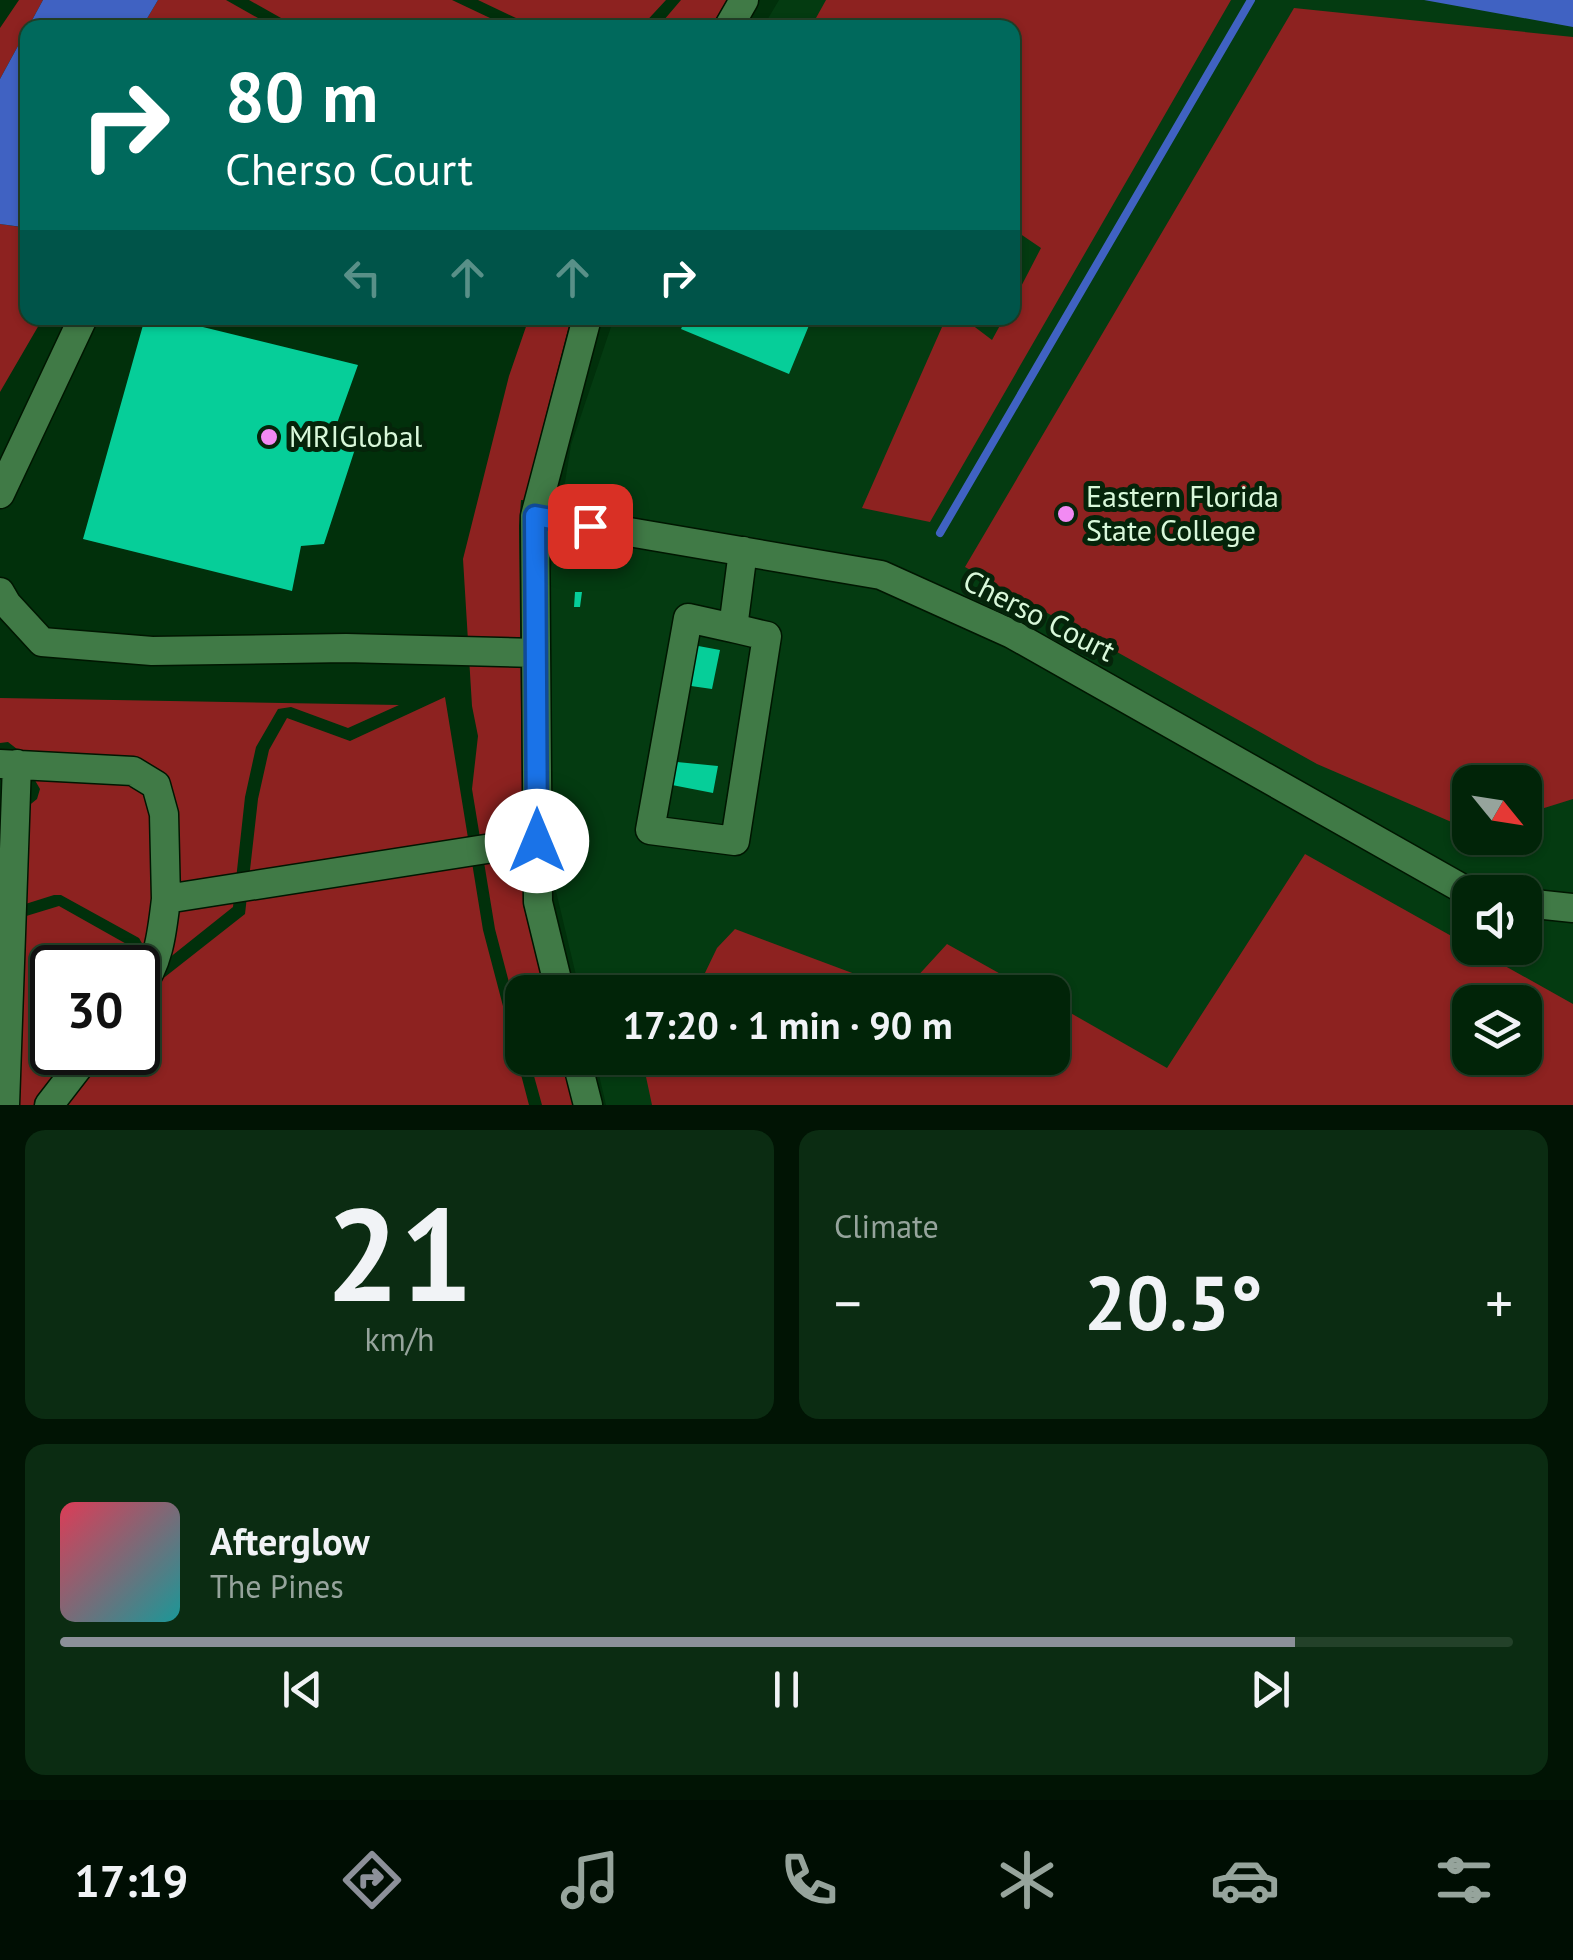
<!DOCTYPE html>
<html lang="en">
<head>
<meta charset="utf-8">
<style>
	body { margin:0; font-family:"PT Sans",sans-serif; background:#0b2c12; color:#f1f3f6; height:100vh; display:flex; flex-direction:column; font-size:38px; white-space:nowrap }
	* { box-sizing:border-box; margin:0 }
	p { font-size:32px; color:#96a49c }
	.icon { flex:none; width:55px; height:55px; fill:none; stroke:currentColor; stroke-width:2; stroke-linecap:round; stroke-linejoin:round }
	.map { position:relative; height:1105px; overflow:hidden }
	.drawer { display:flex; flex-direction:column; gap:25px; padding:25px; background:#011404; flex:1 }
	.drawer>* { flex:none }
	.top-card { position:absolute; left:20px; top:20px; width:1000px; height:305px; border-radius:20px; box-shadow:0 2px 8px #0004,0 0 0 2px #234129; background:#00695c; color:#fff; overflow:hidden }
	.needle { width:65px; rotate:120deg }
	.fabs { position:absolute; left:1452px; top:765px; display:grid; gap:20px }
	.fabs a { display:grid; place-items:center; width:90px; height:90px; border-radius:20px; background:#012408; box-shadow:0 2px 8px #0004,0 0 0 2px #234129; font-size:50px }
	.speed { position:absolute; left:30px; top:945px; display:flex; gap:20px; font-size:50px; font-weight:700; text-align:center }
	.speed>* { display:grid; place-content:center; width:130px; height:130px; border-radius:50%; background:#012408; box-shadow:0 2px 8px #0004,0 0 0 2px #234129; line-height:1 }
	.speed .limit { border:5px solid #111; border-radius:15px; background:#fff; color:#111 }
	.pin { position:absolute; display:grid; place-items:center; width:85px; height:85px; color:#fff; margin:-42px; border-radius:20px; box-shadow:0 5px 15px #0006 }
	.me { position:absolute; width:110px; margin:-55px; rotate:0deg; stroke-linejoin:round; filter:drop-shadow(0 0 8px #0008) }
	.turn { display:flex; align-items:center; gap:35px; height:210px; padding:0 40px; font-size:45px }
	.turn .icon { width:130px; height:130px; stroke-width:2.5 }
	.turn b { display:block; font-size:70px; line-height:85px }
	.lanes { display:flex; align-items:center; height:95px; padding:0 40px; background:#0003; justify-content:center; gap:50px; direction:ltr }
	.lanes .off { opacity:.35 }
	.big { font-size:75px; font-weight:600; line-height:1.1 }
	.drawer .card { flex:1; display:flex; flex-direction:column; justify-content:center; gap:15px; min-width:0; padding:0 35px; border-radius:20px; background:#0b2c12 }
	.drawer .dial { align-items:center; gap:0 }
	.dial b { font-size:130px; line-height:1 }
	.song { display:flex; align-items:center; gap:30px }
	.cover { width:120px; height:120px; border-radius:15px; background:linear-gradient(135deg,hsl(350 70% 55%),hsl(180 70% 35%)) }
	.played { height:10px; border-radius:5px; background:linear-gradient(90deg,#8c9099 85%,#234129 85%) }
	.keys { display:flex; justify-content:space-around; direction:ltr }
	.heat { display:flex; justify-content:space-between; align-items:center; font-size:55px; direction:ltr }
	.drawer .tiles { flex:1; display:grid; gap:25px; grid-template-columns:1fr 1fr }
	.card:last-child { grid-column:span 2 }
	.trip { position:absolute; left:505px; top:975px; width:565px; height:100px; border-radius:20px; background:#012408; box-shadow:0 2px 8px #0004,0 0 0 2px #234129; font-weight:600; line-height:100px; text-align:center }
	.tabs { display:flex; height:160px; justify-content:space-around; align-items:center; background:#000e03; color:#96a49c }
	.tabs .icon { width:70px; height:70px }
	.tabs .selected { color:#8c9099 }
	.tabs b { font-size:45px; color:#f1f3f6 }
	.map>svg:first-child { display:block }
	.built { fill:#043b11; fill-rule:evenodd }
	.green { fill:#8d2220; fill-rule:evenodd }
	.water { fill:#4062c2 }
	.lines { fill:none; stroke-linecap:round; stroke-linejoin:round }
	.stream { stroke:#4062c2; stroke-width:8 }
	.building { fill:#06ce99 }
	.minor-casing { stroke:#001601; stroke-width:31 }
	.minor { stroke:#407a46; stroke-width:28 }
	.route-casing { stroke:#114b97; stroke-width:25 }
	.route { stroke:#1a73e8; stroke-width:18 }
	.poi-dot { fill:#f28af3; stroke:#05240a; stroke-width:4 }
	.labels { text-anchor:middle; stroke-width:10; stroke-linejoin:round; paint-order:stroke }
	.poi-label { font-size:30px; fill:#d9f8da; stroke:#05240a; text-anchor:start }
	.street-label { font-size:30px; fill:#d9f8da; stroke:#05240a }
</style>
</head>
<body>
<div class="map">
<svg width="1573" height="1105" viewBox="0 0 1573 1105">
	<rect width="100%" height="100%" fill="#01300b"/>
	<path class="built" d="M779,0h794v1105h-967l-11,-47h457v-66h-472l-30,-126 -1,-284 22,-137 43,-127h398v-290l-249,-1zM1470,782h55v56h-55zM1470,892h55v56h-55zM1470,1002h55v56h-55z"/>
	<path class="green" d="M19,0h24l-43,79v-51z
		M158,0h68l48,27h-132z
		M249,0h203l57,27h-212z
		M478,0h188l-25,27h-106z
		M681,0h46l-16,27h-53z
		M826,0h405l-301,522 -68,-14 84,-190h17l29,22 12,-22h8l1,-16 28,-54 -28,-19 -1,-201 -201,-1z
		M1294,8l279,29v762l-48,15v-32h-55v48l-153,-66 -352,-197z
		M27,217l1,101h15l-43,74v-168l21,3z
		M529,318h42l-47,182h-3l-2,26 4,378 22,88h-23v40l-27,-103 -23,-140 6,-53 -6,-30 -9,-147 46,-183z
		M445,697l38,233 46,175h-529v-181l59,-18 71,40 5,21 -83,1v84h86v-73l4,16 103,-81 13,-115 11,-49 18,-32 63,23z
		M0,698l399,7 -51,23 -57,-21 -13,2 -22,38 -11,50 -12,110 -84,67 -6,-29 -4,-7 -78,-43h-7l-54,17v-83l37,-30 3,-10 -23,-40 -9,-7 -8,1z
		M1305,854l268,150v101h-921l-10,-47h410l1,-55 114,65zM1470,1002h55v56h-55z
		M735,929l168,63 44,-48 86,48h-405l-3,-12 79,-5 13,-27z
		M529,1058h32l12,47h-31z"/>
	<path class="water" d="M43,0h115l-16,27 -114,1v189l-6,10 -22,-3v-145z
		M1424,0h149v27z"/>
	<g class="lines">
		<path class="stream" d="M940,533l311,-533"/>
	</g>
	<path class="building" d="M145,318h21l192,47 -27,75 25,6 -32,98 -23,2 -9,45 -209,-52z
		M686,318h126l-23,56 -108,-45z
		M575,592h7l-2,15h-6z
		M693,645l27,5 -8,39 -28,-4z
		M677,762l41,4 -5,27 -41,-8z"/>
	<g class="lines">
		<defs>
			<path id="minor" d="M728,28l16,-28
				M0,494l83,-176
				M535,516l346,59 131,59 458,259
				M0,592l7,12 35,38 110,9 194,-3 190,5
				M733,628l-45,-10 -38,212 85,11 32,-205 -34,-8 10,-77
				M0,764l133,7 23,14 8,29 2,85 371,-58
				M1525,903l48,5
				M138,991c21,-27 24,-58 28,-92
				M560,992l-22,-90 -3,-386 52,-198
				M576,1058l12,47
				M5,1105l12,-341
				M49,1105l41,-53"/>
		</defs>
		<use href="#minor" class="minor-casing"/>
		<use href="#minor" class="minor"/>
	</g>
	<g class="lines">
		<defs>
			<path id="route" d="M537,841l-2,-325 55,10"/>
		</defs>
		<use href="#route" class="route-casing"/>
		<use href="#route" class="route"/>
	</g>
	<g class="poi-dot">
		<circle cx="269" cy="437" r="10"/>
		<circle cx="1066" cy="514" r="10"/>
	</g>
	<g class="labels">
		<g class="poi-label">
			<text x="289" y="447">MRIGlobal</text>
			<text x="1086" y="507">Eastern Florida<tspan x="1086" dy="34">State College</tspan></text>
		</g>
		<g class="street-label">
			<text transform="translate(1039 616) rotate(27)" y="10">Cherso Court</text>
		</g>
	</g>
</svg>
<div class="fabs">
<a><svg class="needle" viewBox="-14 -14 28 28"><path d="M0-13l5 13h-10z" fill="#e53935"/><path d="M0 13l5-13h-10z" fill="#96a49c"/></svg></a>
<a><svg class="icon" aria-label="sound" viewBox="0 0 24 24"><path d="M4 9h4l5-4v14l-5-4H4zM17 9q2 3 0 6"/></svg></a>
<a><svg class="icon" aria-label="layers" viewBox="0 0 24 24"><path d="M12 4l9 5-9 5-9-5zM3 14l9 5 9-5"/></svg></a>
</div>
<div class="speed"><div class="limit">30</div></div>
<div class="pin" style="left:590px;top:526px;background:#d93025"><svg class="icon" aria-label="arrive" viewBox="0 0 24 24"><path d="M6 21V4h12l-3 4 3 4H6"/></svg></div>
<svg class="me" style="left:537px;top:841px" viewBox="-20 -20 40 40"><circle r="19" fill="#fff"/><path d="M0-13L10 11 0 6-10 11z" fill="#1a73e8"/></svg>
<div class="trip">17:20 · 1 min · 90 m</div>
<div class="top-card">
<div class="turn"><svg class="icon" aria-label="right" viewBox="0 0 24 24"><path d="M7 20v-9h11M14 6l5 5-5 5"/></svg><div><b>80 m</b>Cherso Court</div></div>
<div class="lanes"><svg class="icon off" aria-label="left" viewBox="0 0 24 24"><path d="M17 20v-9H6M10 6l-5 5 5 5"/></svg><svg class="icon off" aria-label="ahead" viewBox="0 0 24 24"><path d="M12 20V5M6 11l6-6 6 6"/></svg><svg class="icon off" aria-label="ahead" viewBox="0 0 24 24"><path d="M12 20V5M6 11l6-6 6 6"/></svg><svg class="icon" aria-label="right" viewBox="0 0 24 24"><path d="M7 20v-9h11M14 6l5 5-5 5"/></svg></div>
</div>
</div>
<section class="drawer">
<div class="tiles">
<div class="card dial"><b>21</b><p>km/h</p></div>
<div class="card"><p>Climate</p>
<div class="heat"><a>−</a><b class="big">20.5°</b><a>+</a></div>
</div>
<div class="card">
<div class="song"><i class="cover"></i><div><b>Afterglow</b><p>The Pines</p></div></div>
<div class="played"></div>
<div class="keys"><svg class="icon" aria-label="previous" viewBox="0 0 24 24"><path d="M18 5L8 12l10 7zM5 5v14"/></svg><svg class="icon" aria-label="pause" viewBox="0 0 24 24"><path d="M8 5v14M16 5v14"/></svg><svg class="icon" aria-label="next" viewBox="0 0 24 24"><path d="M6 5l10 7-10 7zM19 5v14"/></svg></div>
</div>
</div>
</section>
<nav class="tabs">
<b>17:19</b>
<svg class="icon selected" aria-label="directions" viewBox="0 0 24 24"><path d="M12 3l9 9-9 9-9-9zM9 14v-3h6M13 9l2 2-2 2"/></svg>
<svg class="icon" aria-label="music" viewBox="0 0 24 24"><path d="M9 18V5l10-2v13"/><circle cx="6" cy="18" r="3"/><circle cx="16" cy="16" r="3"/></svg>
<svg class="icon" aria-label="phone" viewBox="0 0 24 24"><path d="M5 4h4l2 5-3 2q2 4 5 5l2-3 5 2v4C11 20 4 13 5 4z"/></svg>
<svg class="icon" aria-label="climate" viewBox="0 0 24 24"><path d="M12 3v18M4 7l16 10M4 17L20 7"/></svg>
<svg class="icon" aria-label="car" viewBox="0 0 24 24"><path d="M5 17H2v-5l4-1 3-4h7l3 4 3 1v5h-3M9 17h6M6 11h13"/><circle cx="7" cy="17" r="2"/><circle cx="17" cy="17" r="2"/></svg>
<svg class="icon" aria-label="filters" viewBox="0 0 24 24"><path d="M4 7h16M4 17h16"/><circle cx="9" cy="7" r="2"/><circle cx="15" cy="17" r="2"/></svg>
</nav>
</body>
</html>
